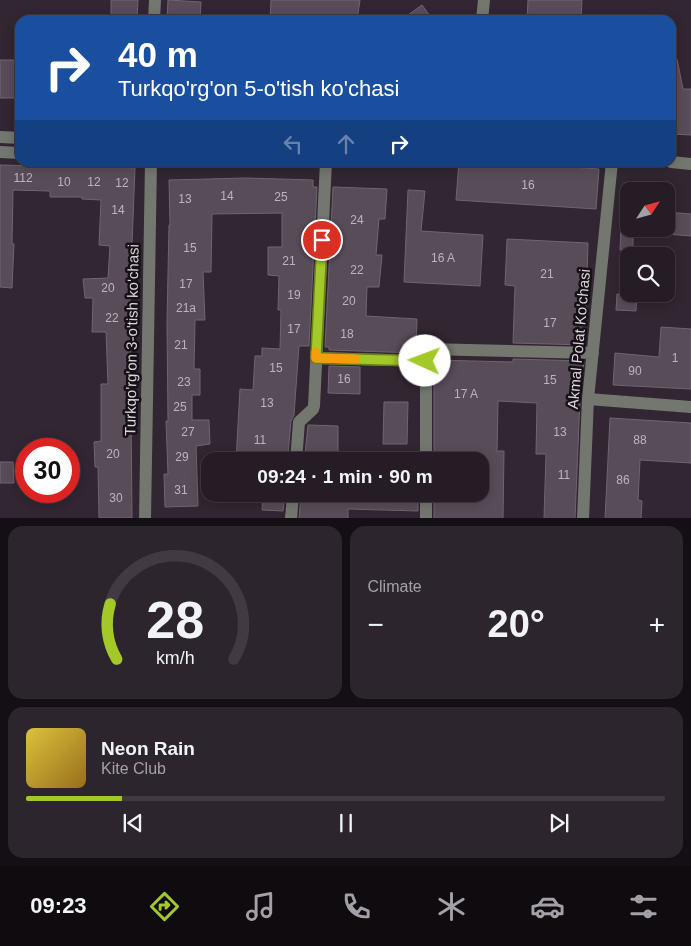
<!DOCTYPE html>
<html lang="en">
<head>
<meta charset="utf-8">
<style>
	body { margin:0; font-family:Arial,sans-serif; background:#2d252d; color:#f1f3f6; height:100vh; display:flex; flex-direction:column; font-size:19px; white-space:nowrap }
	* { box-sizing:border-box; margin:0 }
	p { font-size:16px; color:#a3a1a7 }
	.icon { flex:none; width:28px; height:28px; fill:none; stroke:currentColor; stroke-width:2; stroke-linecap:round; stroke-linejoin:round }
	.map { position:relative; height:518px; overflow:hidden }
	.panel { display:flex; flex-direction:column; gap:8px; padding:8px; background:#140f14; flex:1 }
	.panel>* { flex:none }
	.top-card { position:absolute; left:15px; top:15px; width:661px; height:152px; border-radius:15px; box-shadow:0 2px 12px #0003,0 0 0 1px #423a42; background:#1a4fa0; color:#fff; overflow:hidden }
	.needle { width:32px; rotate:54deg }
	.fabs { position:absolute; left:620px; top:182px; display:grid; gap:10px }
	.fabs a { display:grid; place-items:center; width:55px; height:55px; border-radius:10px; background:#251c25; box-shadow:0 2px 12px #0003,0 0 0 1px #423a42; font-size:25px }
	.speed { position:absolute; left:15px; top:438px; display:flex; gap:10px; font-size:25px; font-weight:700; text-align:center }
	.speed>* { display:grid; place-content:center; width:65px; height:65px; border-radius:50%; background:#251c25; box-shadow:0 2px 12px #0003,0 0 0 1px #423a42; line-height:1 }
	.speed .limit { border:8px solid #d22; background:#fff; color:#111 }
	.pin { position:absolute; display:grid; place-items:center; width:42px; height:42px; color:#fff; margin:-21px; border:2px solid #fff; border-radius:50%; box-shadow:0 1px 5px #0007 }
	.me { position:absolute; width:55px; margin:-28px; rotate:272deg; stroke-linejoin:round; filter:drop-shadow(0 0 4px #0008) }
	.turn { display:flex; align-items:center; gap:18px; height:105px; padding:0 20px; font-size:22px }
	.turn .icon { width:65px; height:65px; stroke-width:2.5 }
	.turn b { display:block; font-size:35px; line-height:42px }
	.lanes { display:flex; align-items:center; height:48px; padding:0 20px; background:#0003; justify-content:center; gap:25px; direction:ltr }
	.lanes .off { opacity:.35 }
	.big { font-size:38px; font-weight:800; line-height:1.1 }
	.panel .widget { flex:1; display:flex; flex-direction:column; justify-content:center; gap:8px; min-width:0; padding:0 18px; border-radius:15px; background:#2d252d }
	.panel .dial { align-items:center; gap:0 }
	.dial svg { height:130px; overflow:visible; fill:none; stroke:#423a42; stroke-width:7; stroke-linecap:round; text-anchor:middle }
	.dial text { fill:#f1f3f6; stroke:none }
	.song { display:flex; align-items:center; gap:15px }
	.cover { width:60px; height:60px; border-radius:8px; background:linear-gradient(135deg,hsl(50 70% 55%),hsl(40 70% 35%)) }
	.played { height:5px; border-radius:2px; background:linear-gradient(90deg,#a2c927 15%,#423a42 15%) }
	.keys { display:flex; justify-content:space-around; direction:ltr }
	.heat { display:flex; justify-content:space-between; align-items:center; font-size:28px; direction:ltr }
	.panel .tiles { flex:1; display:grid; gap:8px; grid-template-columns:1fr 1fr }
	.widget:last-child { grid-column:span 2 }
	.trip { position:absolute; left:201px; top:452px; width:288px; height:50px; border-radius:15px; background:#251c25; box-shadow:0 2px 12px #0003,0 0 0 1px #423a42; font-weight:800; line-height:50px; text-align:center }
	.dock { display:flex; height:80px; justify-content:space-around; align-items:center; background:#0f0b0f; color:#a3a1a7 }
	.dock .icon { width:35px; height:35px }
	.dock .on { color:#a2c927 }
	.dock b { font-size:22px; color:#f1f3f6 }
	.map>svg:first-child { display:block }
	.building { fill:#594c59; stroke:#716471 }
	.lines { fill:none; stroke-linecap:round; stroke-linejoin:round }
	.minor { stroke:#747770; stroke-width:12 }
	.route-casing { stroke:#698319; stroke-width:12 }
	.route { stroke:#a2c927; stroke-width:9 }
	.slow { stroke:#f59e0b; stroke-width:9 }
	.labels { text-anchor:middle; stroke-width:5; stroke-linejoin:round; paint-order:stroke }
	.number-label { font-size:12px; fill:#bcb4bc }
	.street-label { font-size:15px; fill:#ddd6dd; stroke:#161116 }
</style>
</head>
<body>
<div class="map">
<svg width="691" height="519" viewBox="0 0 691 519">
	<rect width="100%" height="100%" fill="#312631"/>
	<path class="building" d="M111,0h27l-1,20h-26z
		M168,0l33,2 -1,18h-33z
		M271,0h89l-3,20h-87z
		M528,0h54l-1,20h-54z
		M422,5l11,15h-32z
		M677,59l6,30h8v46l-20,-1v-74z
		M0,60h20v38h-20z
		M459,162h41l99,7 -3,40 -140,-9z
		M0,165l83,2v-2l52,3 -5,129 2,221h-33l-1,-51h-3l-1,-25 7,-1v-57h7l-2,-52h-14l1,-34h-8l-2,-19 25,-1 2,-32 -11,-1 2,-45 -19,-1v-2h-32v-6l-37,-1 -1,54h2l-2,44 -12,-1z
		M246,178l67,2v7h4l-8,159h-10l-5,69 -3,6 -3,33 -5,-1 -1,8h-46l4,-72 13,1 2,-34h7v-8l18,1 1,-39h-3l1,-34 -11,-1v-28h14v-34l-70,1 -1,58h-8l2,48h-10l-1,49h6v26h-8v25h17l1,24 -14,2 2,60 -33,1 -1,-33h4l-2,-53h2l-1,-99 2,-97h1l-1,-45z
		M333,187l54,2 -2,30h-6l-3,36h6l-3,32h-12l-1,29 51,3 -1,34 -87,-3v-3h-4z
		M408,190l17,1 -4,40 62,4 -3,51 -76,-4z
		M666,212l25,2v22l-25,-2z
		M621,229h12v21h-13z
		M507,239l81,4 -3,102 -72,-2 2,-57 -10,-1z
		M617,294h20l-1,17 -20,-1z
		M661,327l30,2v60l-78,-4 2,-32 44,4z
		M513,359l71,2 -4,37 -5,121h-31l2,-65h-10l1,-51 -39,-2 -1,50h7l-1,68h-69v-25h46v-33h-46v-101l79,2z
		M329,366l31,1v27l-32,-1z
		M384,402h24l-1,42h-24z
		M610,418l81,5v40l-51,-3 -2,40 4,1 -1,18h-36z
		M308,425l30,1v28h-33z
		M0,462h13l1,21h-14z
		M263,494h22l-2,17 -21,-1z
		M301,494h117v17l-70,-2v10h-49z"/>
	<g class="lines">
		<path class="minor" d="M154,20l1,-20
			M482,20l2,-20
			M0,137l20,1
			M0,152l20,1
			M671,162l20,2
			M316,358l109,3
			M588,399l103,8
			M296,461l3,-39 14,-13 1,-3 12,-244
			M426,461v-112l167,4
			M426,494v25
			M145,519l6,-357
			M291,519l2,-25
			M583,519l5,-120 24,-237"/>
	</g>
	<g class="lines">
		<defs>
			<path id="route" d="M322,240l-6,118 109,3"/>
		</defs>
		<use href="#route" class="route-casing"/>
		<use href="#route" class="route"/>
		<path class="slow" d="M316,352v6l40,1"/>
	</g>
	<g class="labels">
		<g class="number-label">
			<text x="23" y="182">112</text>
			<text x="64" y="186">10</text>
			<text x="94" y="186">12</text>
			<text x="122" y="187">12</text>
			<text x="528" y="189">16</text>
			<text x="227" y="200">14</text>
			<text x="281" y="201">25</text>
			<text x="185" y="203">13</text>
			<text x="118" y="214">14</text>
			<text x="357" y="224">24</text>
			<text x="190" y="252">15</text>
			<text x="443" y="262">16 A</text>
			<text x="289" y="265">21</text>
			<text x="357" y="274">22</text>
			<text x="547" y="278">21</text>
			<text x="186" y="288">17</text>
			<text x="108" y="292">20</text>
			<text x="294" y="299">19</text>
			<text x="349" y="305">20</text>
			<text x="186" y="312">21a</text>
			<text x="112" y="322">22</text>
			<text x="550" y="327">17</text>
			<text x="294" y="333">17</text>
			<text x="347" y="338">18</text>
			<text x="181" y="349">21</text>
			<text x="675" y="362">1</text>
			<text x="276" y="372">15</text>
			<text x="635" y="375">90</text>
			<text x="344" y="383">16</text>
			<text x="550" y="384">15</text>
			<text x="184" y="386">23</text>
			<text x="466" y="398">17 A</text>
			<text x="267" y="407">13</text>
			<text x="180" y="411">25</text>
			<text x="188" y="436">27</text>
			<text x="560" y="436">13</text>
			<text x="260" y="444">11</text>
			<text x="640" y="444">88</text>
			<text x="113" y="458">20</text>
			<text x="182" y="461">29</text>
			<text x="564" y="479">11</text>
			<text x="623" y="484">86</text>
			<text x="181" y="494">31</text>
			<text x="116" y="502">30</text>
		</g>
		<g class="street-label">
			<text transform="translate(579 339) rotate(-85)" y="5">Akmal Polat Ko'chasi</text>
			<text transform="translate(132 340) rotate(-89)" y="5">Turkqo'rg'on 3-o'tish ko'chasi</text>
		</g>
	</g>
</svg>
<div class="fabs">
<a><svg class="needle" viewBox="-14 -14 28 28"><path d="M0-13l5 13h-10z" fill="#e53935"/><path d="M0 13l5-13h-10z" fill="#a3a1a7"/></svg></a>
<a><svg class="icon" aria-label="search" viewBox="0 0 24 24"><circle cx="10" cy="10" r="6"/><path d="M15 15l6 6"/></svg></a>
</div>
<div class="speed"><div class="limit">30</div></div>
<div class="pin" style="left:322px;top:240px;background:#d93025"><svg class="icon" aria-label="arrive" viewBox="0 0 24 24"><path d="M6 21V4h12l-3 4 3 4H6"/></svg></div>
<svg class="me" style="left:425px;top:361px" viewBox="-20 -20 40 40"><circle r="19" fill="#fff"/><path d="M0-13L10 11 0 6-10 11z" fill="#a2c927"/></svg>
<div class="trip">09:24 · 1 min · 90 m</div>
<div class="top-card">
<div class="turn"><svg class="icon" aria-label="right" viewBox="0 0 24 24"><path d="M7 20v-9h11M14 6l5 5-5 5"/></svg><div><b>40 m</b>Turkqo'rg'on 5-o'tish ko'chasi</div></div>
<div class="lanes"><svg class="icon off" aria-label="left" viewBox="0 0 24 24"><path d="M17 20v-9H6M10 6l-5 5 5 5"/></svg><svg class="icon off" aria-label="ahead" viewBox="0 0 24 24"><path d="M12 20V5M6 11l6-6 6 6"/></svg><svg class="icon" aria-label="right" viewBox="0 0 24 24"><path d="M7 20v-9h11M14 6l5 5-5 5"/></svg></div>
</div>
</div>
<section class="panel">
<div class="tiles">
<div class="widget dial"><svg viewBox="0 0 100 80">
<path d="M14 69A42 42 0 1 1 86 69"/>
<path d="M14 69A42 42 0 0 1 10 35" stroke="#a2c927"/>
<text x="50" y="56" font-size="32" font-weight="700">28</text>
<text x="50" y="72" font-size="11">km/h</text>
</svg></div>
<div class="widget"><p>Climate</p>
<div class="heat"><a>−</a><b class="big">20°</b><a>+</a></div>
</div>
<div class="widget">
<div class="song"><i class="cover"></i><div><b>Neon Rain</b><p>Kite Club</p></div></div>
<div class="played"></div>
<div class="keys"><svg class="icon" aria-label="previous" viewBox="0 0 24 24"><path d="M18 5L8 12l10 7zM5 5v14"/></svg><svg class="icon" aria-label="pause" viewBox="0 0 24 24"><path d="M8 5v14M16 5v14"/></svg><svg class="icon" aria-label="next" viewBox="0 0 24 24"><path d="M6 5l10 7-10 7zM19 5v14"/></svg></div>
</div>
</div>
</section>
<nav class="dock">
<b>09:23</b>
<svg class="icon on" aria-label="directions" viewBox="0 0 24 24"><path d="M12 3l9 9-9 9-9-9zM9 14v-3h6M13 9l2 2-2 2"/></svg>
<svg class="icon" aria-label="music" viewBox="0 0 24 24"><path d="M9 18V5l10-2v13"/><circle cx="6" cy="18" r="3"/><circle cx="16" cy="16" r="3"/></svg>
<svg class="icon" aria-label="phone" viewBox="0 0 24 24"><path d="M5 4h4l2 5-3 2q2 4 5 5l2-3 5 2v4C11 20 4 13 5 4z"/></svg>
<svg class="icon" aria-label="climate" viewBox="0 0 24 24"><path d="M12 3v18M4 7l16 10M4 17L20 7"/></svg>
<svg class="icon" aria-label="car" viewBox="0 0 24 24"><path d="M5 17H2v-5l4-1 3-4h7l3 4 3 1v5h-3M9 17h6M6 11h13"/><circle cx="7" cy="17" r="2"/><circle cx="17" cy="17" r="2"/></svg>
<svg class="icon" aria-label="filters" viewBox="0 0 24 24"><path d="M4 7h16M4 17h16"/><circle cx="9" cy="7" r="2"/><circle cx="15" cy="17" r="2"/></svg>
</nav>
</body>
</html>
